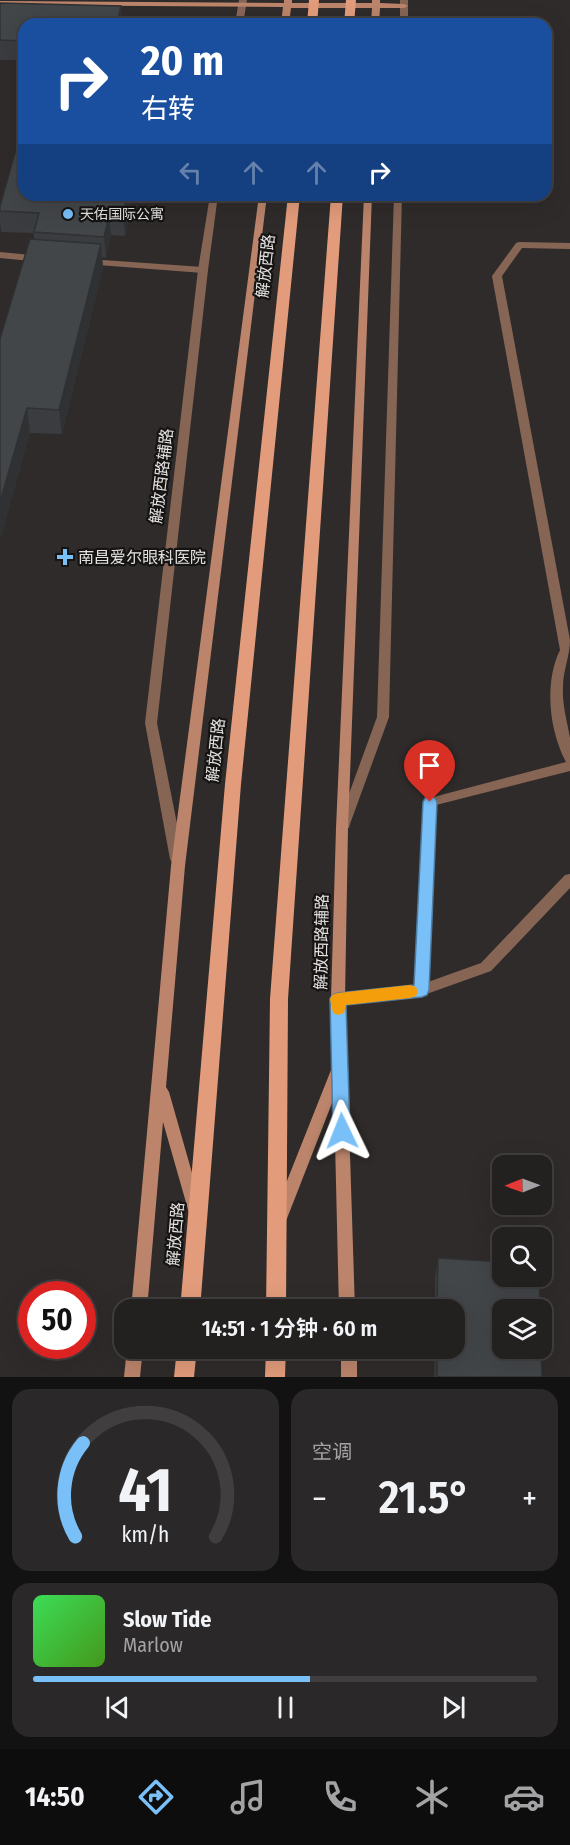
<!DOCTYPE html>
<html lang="zh">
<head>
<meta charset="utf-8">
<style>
	body { margin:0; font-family:"Fira Sans Condensed","Noto Sans SC",sans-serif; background:#2b2829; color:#f1f3f6; height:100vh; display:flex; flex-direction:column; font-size:22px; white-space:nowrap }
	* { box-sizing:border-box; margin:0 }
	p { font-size:20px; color:#a3a3a5 }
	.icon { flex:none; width:33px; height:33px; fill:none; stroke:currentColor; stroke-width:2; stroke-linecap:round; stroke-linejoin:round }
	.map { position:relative; height:1377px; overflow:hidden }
	.details { display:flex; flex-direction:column; gap:12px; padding:12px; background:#131212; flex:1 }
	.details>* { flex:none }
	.top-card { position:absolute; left:18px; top:18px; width:534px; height:183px; border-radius:18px; box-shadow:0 6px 24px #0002,0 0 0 2px #403e3e; background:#1a4fa0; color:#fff; overflow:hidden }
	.needle { width:39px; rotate:269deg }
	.tools { position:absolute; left:492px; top:1155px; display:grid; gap:12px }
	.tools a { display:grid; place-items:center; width:60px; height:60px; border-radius:12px; background:#232020; box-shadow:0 6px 24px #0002,0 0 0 2px #403e3e; font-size:30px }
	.speed { position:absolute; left:18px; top:1281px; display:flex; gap:12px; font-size:30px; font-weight:700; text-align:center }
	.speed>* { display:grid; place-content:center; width:78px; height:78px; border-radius:50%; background:#232020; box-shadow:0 6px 24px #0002,0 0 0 2px #403e3e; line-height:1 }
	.speed .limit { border:9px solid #d22; background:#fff; color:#111 }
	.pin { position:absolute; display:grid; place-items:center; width:51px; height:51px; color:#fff; margin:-62px -26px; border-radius:50% 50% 50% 0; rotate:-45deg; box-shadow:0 0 6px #0007 }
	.pin .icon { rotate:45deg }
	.me { position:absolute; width:66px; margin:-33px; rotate:358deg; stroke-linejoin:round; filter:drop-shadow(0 0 4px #0008) }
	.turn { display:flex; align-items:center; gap:21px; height:126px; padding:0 24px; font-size:27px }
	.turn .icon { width:78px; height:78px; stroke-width:2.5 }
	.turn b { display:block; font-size:42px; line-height:51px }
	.lanes { display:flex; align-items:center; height:57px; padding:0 24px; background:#0003; justify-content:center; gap:30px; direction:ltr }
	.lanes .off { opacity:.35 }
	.big { font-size:45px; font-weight:600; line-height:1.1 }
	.details .card { flex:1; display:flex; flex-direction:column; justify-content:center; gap:9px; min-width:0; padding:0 21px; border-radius:18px; background:#2b2829 }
	.details .dial { align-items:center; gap:0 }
	.dial svg { height:156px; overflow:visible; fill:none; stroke:#403e3e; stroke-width:7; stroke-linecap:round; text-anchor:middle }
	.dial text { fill:#f1f3f6; stroke:none }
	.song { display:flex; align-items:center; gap:18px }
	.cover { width:72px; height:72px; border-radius:9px; background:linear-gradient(135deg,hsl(130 70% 55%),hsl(100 70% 35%)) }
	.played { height:6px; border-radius:3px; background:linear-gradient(90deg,#79bff8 55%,#403e3e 55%) }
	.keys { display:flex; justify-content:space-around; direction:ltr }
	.heat { display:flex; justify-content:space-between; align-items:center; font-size:33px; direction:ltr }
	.details .tiles { flex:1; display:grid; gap:12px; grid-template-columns:1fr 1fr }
	.card:last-child { grid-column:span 2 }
	.trip { position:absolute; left:114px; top:1299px; width:351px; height:60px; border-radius:18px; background:#232020; box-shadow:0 6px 24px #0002,0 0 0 2px #403e3e; font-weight:600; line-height:60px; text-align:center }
	.menu { display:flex; height:96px; justify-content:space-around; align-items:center; background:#0e0d0d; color:#a3a3a5 }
	.menu .icon { width:42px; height:42px }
	.menu .current { color:#79bff8 }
	.menu b { font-size:27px; color:#f1f3f6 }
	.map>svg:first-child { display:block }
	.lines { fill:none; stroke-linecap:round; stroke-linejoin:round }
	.service { fill:#876555; fill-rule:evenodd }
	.minor { fill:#876555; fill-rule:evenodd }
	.tertiary { fill:#876555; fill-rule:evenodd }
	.secondary { fill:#bb846b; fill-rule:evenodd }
	.primary { fill:#e29c7b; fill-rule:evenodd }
	.wall { fill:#3a3c3f }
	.shaded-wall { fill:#2f3133 }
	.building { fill:#434649; stroke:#2f3133; stroke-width:1.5 }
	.route { fill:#79bff8; stroke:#4f7ca1; stroke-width:1.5 }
	.slow { fill:#f59e0b }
	.poi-dot { fill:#79bff8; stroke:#161413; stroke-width:2 }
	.labels { text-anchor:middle; stroke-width:4.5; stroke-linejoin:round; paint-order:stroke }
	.far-poi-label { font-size:14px; fill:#e3e1e0; stroke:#161413; text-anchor:start }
	.street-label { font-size:16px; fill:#e3e1e0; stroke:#161413 }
	.poi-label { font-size:16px; fill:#e3e1e0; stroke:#161413; text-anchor:start }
</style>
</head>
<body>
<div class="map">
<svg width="570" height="1377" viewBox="0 0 570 1377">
	<rect width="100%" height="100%" fill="#2f2b2a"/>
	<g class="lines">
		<path class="service" d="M0,252l41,4 5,3 -5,3 -41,-4z
			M88,259l115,8 5,3 -5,3 -118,-9v-4z"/>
		<path class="minor" d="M519,242l51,1v6l-48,-1 -20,28 68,364c0,16 -7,30 -7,47 -1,17 4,34 7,51 0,10 0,22 0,33l-134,34 -8,177 53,-19 84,-88 5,-1v14l-79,83 -70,25 -83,9 -5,-2 -2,-4 2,-4 5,-2 76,-8 10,-183 2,-3 140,-37c-17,-32 -22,-79 -6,-112l-68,-374 24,-33z"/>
		<path class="tertiary" d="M239,0h8l-4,24h-8z
			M400,0h8v24h-8z
			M210,195h8l-10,75 -51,453 27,136 -2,4 -5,1 -5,-1 -2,-4 -25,-136 53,-453z
			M394,195h8l-13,522 -39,107 -1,4h-10l-1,-4 39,-107z"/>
		<path class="secondary" d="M284,0h8v3h80v-3h8v3l24,1 4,2 -4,2h-24l-1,16h-8l1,-16h-81l-2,16h-8l2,-17 -283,-2v-4l284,2z
			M259,195h8l-82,671 -19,221 3,5 33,116 -3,5 -5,2 -5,-2 -26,-91 -16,188h-16l40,-444z
			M364,195h8l-24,633 -3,171 10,311h-16l-5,-212 -48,123 -5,2 -5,-2 -3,-5 60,-151 -2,-66 5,-171z
			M127,1348h16l-3,29h-16z
			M341,1348h16v29h-16z"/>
		<path class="primary" d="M309,0h10l-2,24h-10z
			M346,0h10l-2,24h-10z
			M288,195h12l-59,589 -41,526h-20l45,-526z
			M331,195h12l-55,804 -2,311h-20l4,-311z
			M177,1348h20l-3,29h-20z
			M266,1348h20l-1,29h-20z"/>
	</g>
	<path class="wall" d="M0,3l121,3 1,18h-98v36h-24z
		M24,195h109l-8,41 -14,-1 -5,23 -4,-1 1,11 -41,166 -32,-1 -30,107 34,-301v-6l-33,-1 -1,-10v-16z
		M438,1258l104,119h-108l1,-29h19v-38h-19v-32z"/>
	<path class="shaded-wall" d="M121,6l1,18h-5z
		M127,195h6l-8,41 -2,-21z
		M109,215l2,20 -5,23 -2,-21z
		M101,244l2,24 -41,166 -3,-24z
		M27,408l3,25 -30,107v-38z"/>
	<path class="building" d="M0,3l121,3 -4,18h-93v17l-24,-1z
		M15,153h9v42h103l-4,20h-14l-5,22 -70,-5 5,-19 -39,-2v-5z
		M30,239l71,5 -42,166 -32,-2 -27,94v-163z
		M438,1258l64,4v14h37l1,34h-38v38h39l1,29h-105v-29h17v-38h-17z"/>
	<path class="route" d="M430,796l5,2 2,4 -8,188 -2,5 -5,2 -76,8 4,126 -2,5 -6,2 -6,-2 -3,-5 -3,-132 2,-4 6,-2 76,-8 9,-183 2,-4z"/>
	<path class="slow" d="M410,985l6,2 2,5 -2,4 -6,2 -64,7 -2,8 -6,2 -5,-2 -3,-14 2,-4 6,-2z"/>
	<g class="poi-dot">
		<circle cx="68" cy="214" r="6"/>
		<path d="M62 548h6v6h6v6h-6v6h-6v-6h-6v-6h6z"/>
	</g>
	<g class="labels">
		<g class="far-poi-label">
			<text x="80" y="219">天佑国际公寓</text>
		</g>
		<g class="street-label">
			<text transform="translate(265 266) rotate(-84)" y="6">解放西路</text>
			<text transform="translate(161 476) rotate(-83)" y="6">解放西路辅路</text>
			<text transform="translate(215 750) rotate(-84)" y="6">解放西路</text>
			<text transform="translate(321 942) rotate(-89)" y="6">解放西路辅路</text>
			<text transform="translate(175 1234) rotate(-85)" y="6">解放西路</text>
		</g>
		<g class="poi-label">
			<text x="78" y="563">南昌爱尔眼科医院</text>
		</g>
	</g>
</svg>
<div class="tools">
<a><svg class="needle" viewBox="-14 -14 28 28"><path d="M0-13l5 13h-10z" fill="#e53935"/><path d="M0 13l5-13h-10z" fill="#a3a3a5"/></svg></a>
<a><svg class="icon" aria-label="search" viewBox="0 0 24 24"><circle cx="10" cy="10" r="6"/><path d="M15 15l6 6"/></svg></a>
<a><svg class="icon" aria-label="layers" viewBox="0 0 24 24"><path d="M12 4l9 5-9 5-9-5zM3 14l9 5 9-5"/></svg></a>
</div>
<div class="speed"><div class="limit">50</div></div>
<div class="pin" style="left:430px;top:802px;background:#d93025"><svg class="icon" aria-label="arrive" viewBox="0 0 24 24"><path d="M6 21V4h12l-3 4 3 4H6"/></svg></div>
<svg class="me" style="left:342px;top:1131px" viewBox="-20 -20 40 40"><path d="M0-17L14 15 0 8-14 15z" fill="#79bff8" stroke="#fff" stroke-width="4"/></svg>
<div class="trip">14:51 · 1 分钟 · 60 m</div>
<div class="top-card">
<div class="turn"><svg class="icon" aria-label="right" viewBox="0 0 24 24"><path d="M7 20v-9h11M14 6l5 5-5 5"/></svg><div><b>20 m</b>右转</div></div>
<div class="lanes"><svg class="icon off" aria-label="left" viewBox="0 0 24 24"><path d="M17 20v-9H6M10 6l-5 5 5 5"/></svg><svg class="icon off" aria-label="ahead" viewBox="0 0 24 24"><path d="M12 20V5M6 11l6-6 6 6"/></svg><svg class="icon off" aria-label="ahead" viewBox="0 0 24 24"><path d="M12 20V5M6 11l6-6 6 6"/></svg><svg class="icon" aria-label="right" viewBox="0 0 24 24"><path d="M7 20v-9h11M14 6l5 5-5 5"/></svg></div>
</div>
</div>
<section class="details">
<div class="tiles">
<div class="card dial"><svg viewBox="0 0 100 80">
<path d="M14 69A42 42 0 1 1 86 69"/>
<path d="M14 69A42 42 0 0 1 18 21" stroke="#79bff8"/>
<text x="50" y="56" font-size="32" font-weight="700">41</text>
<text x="50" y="72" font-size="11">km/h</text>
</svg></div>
<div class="card"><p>空调</p>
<div class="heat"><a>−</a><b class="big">21.5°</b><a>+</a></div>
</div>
<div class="card">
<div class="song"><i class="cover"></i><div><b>Slow Tide</b><p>Marlow</p></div></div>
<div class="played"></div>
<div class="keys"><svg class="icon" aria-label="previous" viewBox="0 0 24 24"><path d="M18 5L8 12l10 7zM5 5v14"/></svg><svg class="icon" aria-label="pause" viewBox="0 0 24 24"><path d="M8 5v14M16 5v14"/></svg><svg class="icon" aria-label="next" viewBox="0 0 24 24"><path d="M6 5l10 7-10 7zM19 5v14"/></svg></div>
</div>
</div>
</section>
<nav class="menu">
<b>14:50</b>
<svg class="icon current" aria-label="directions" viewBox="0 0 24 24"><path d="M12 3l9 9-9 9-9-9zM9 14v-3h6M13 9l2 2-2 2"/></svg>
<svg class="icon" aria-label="music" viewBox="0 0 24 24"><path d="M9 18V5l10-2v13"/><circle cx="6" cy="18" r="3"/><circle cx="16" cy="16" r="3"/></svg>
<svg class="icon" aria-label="phone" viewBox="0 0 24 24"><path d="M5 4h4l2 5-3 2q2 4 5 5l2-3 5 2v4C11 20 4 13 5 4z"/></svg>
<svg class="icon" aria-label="climate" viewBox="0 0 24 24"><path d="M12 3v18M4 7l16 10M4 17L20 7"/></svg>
<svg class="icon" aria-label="car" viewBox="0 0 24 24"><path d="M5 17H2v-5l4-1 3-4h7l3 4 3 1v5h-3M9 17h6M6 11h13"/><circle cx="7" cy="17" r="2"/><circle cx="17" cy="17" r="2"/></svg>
</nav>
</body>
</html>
